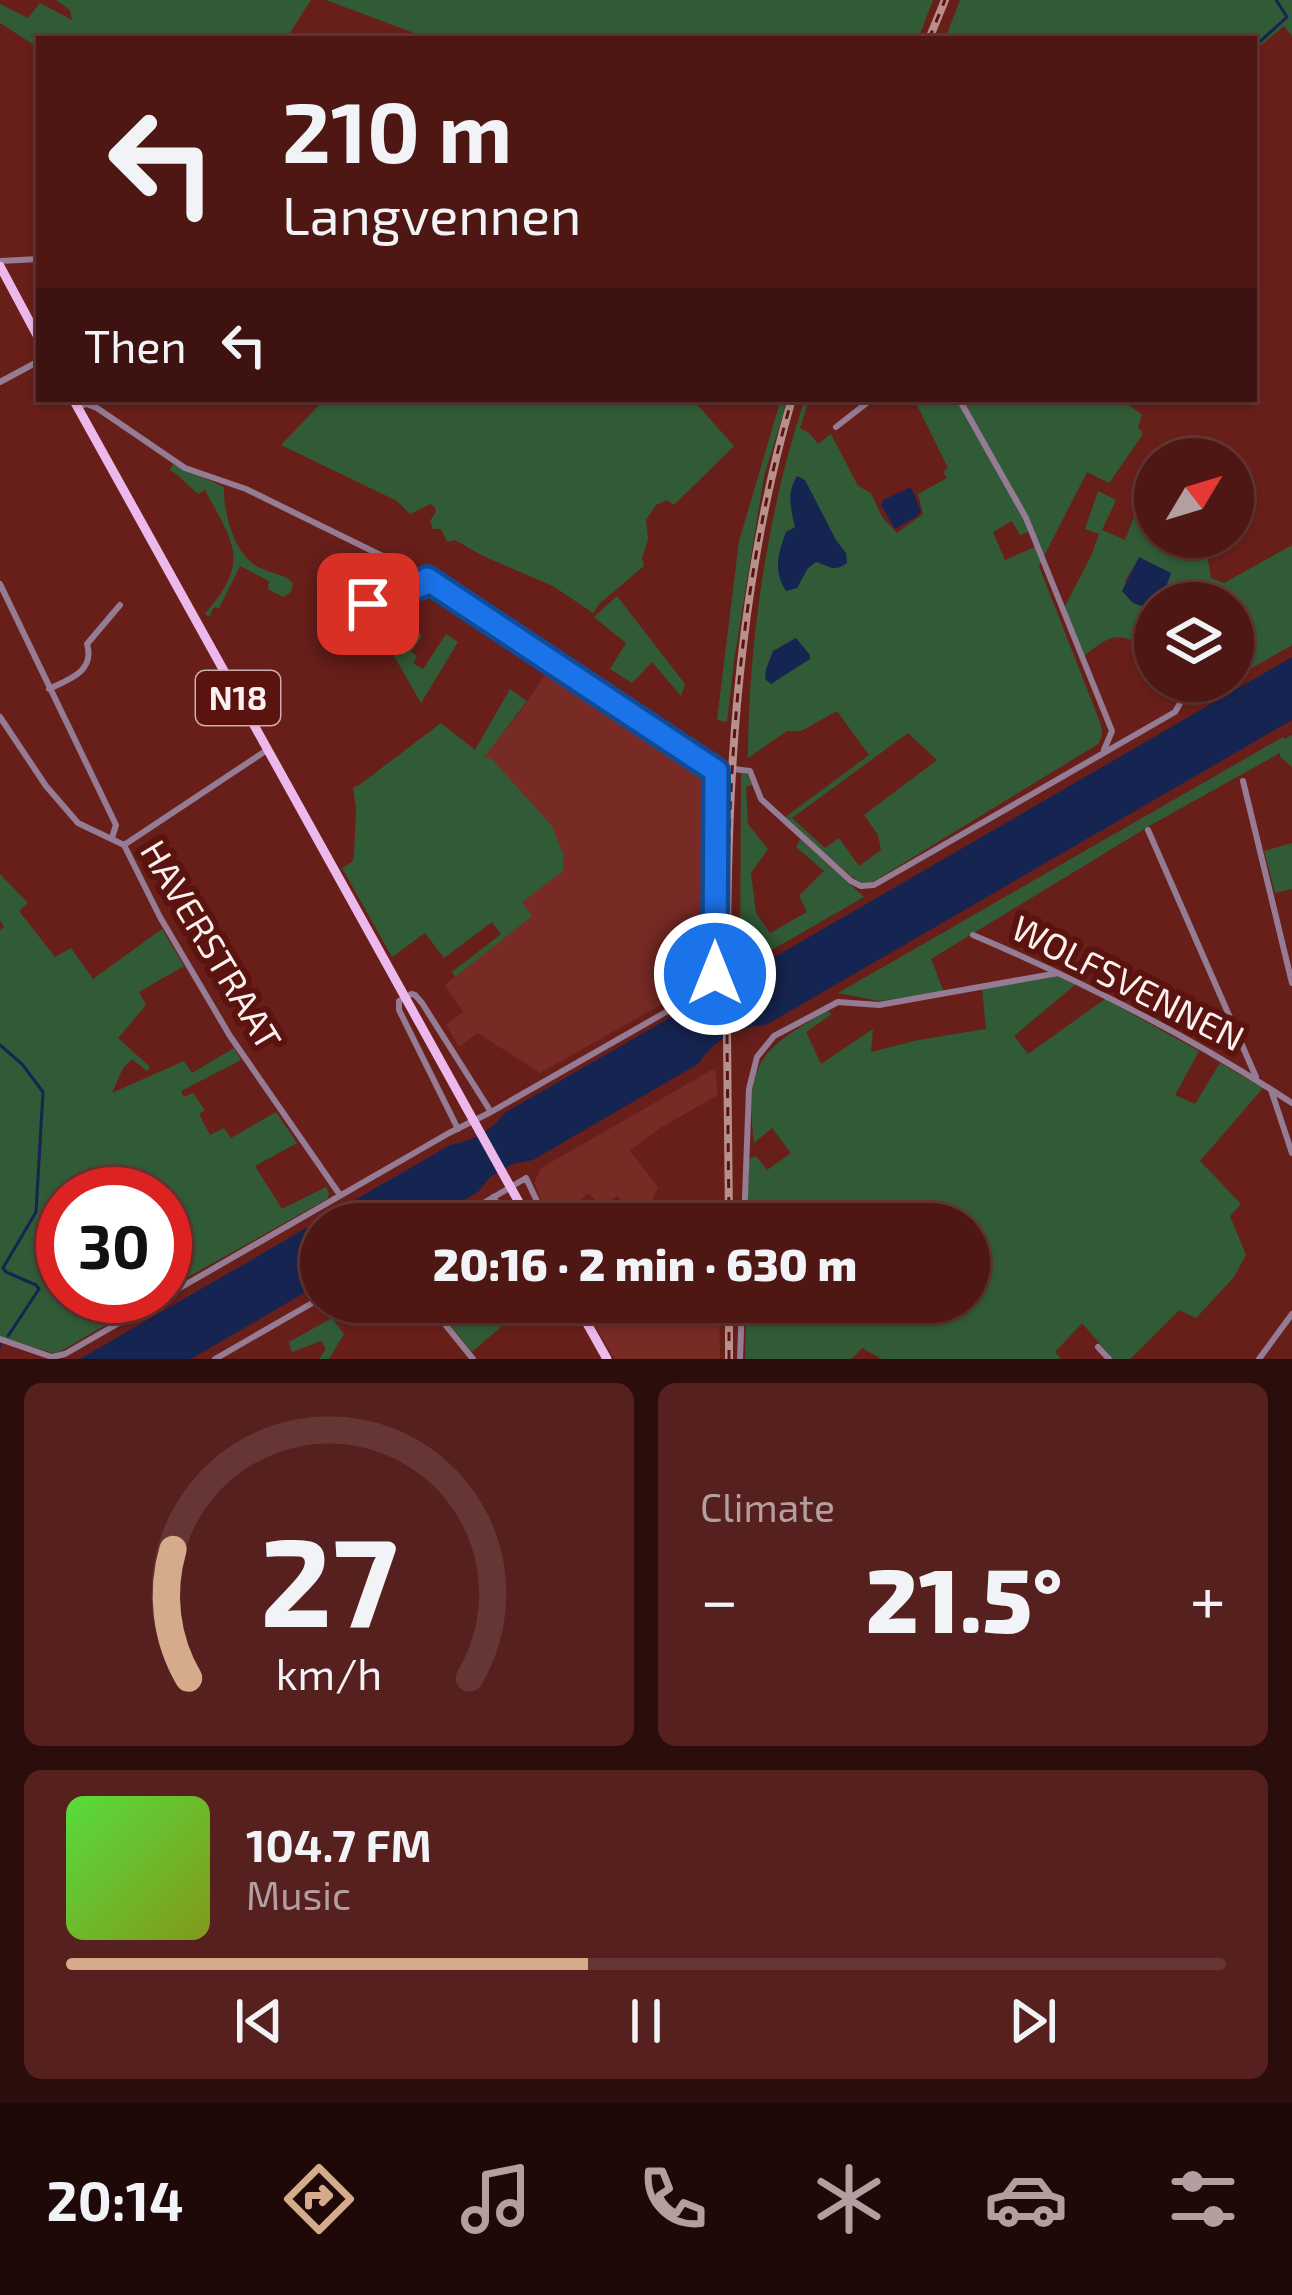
<!DOCTYPE html>
<html lang="en">
<head>
<meta charset="utf-8">
<style>
	body { margin:0; font-family:"Exo 2",sans-serif; background:#55201d; color:#f1f3f6; height:100vh; display:flex; flex-direction:column; font-size:45px; white-space:nowrap }
	* { box-sizing:border-box; margin:0 }
	p { font-size:39px; color:#b39fa0 }
	.icon { flex:none; width:66px; height:66px; fill:none; stroke:currentColor; stroke-width:2; stroke-linecap:round; stroke-linejoin:round }
	.map { position:relative; height:1359px; overflow:hidden }
	.details { display:flex; flex-direction:column; gap:24px; padding:24px; background:#2b0d0b; flex:1 }
	.details>* { flex:none }
	.top-card { position:absolute; left:36px; top:36px; width:1221px; height:366px; border-radius:0px; box-shadow:0 3px 9px #0004,0 0 0 3px #653634; background:#4e1714; color:#f1f3f6; overflow:hidden }
	.needle { width:78px; rotate:52deg }
	.controls { position:absolute; left:1134px; top:438px; display:grid; gap:24px }
	.controls a { display:grid; place-items:center; width:120px; height:120px; border-radius:50%; background:#4e1714; box-shadow:0 3px 9px #0004,0 0 0 3px #653634; font-size:60px }
	.speed { position:absolute; left:36px; top:1167px; display:flex; gap:24px; font-size:60px; font-weight:700; text-align:center }
	.speed>* { display:grid; place-content:center; width:156px; height:156px; border-radius:50%; background:#4e1714; box-shadow:0 3px 9px #0004,0 0 0 3px #653634; line-height:1 }
	.speed .limit { border:18px solid #d22; background:#fff; color:#111 }
	.pin { position:absolute; display:grid; place-items:center; width:102px; height:102px; color:#fff; margin:-51px; border-radius:24px; box-shadow:0 6px 18px #0006 }
	.me { position:absolute; width:132px; margin:-66px; rotate:0deg; stroke-linejoin:round; filter:drop-shadow(0 0 9px #0008) }
	.turn { display:flex; align-items:center; gap:42px; height:252px; padding:0 48px; font-size:54px }
	.turn .icon { width:156px; height:156px; stroke-width:2.5 }
	.turn b { display:block; font-size:84px; line-height:102px }
	.then { display:flex; align-items:center; height:114px; padding:0 48px; background:#0003; gap:24px; font-size:45px }
	.big { font-size:90px; font-weight:800; line-height:1.1 }
	.details .widget { flex:1; display:flex; flex-direction:column; justify-content:center; gap:18px; min-width:0; padding:0 42px; border-radius:18px; background:#55201d }
	.details .dial { align-items:center; gap:0 }
	.dial svg { height:312px; overflow:visible; fill:none; stroke:#653634; stroke-width:7; stroke-linecap:round; text-anchor:middle }
	.dial text { fill:#f1f3f6; stroke:none }
	.song { display:flex; align-items:center; gap:36px }
	.cover { width:144px; height:144px; border-radius:18px; background:linear-gradient(135deg,hsl(110 70% 55%),hsl(70 70% 35%)) }
	.played { height:12px; border-radius:6px; background:linear-gradient(90deg,#d6ab8b 45%,#653634 45%) }
	.keys { display:flex; justify-content:space-around; direction:ltr }
	.heat { display:flex; justify-content:space-between; align-items:center; font-size:66px; direction:ltr }
	.details .tiles { flex:1; display:grid; gap:24px; grid-template-columns:1fr 1fr }
	.widget:last-child { grid-column:span 2 }
	.trip { position:absolute; left:300px; top:1203px; width:690px; height:120px; border-radius:60px; background:#4e1714; box-shadow:0 3px 9px #0004,0 0 0 3px #653634; font-weight:800; line-height:120px; text-align:center }
	.menu { display:flex; height:192px; justify-content:space-around; align-items:center; background:#1f0908; color:#b39fa0 }
	.menu .icon { width:84px; height:84px }
	.menu .current { color:#d6ab8b }
	.menu b { font-size:54px; color:#f1f3f6 }
	.map>svg:first-child { display:block }
	.built { fill:#782a25 }
	.green { fill:#315b37; fill-rule:evenodd }
	.water { fill:#162451 }
	.lines { fill:none; stroke-linecap:round; stroke-linejoin:round }
	.stream { stroke:#162451; stroke-width:3 }
	.minor { stroke:#957b93; stroke-width:6 }
	.primary { stroke:#edb8eb; stroke-width:9 }
	.rail-casing { stroke:#b78f8c; stroke-width:8 }
	.rail { stroke:#5b1310; stroke-width:3; stroke-dasharray:9; stroke-linecap:butt }
	.route-casing { stroke:#114b97; stroke-width:30 }
	.route { stroke:#1a73e8; stroke-width:21 }
	.labels { text-anchor:middle; stroke-width:12; stroke-linejoin:round; paint-order:stroke }
	.shield { fill:#5b1310; stroke:#cbaead; stroke-width:3 }
	.shield-label { font-size:33px; font-weight:bold; fill:#fbf1f0 }
	.street-label { font-size:36px; fill:#fbf1f0; stroke:#5b1310 }
</style>
</head>
<body>
<div class="map">
<svg width="1292" height="1359" viewBox="0 0 1292 1359">
	<rect width="100%" height="100%" fill="#681f1a"/>
	<path class="built" d="M551,666l146,94 10,10 4,12 2,165 -2,18 -10,17 -161,91 -62,-40 -19,14 -13,-22 17,-13 -18,-27 86,-69 -13,-18 -37,-138 39,-48z
		M715,1068l3,27 -58,33 -30,23 28,36 -5,12 -17,19 -19,-22 -16,12 -12,-15 -38,30 -17,-40 7,-15z
		M617,1302h102l1,57h-106l-22,-39 27,-15z"/>
	<path class="green" d="M56,0h255l-25,39h-247v9l-39,-25v-19l28,14 12,-15 32,17 -2,-10z
		M326,0h607l-15,39h-310l-4,-4 -2,4h-172z
		M960,0h332v36l-8,-10 -30,25v-12h-309z
		M325,399h367l42,47 -60,59 -7,-5 -11,5 -10,15 2,19 -6,20 2,7 -44,37 -7,10 -40,-27 -70,-30 -28,-16 -8,2 -6,-13h-8l-3,-8 6,-9 -1,-5 -5,-3 -20,10 -13,-13 -116,-56z
		M781,399h7l-24,77 -30,185 -7,61 -10,-2 22,-179z
		M805,399h4l-9,29 9,5 9,11 13,-10 27,52 13,7 11,24 15,16 26,-19 -5,-20 29,-16 -4,-6 5,-4 -34,-69h207l21,16 -4,12 5,7 -34,49 -22,-11 -48,94 62,159 1,11 -4,8 -232,142 -15,-10 -67,-58 85,-63 -32,-44 -36,20h-14l-39,27c0,-114 20,-250 57,-359zM1012,521l8,14 12,-5 7,15 -34,15 -12,-28zM908,733l29,27 -73,55 14,20 3,15 -22,16 -20,-28 -14,10 -33,-30z
		M1155,450l28,9h-28v78h49l7,41 13,5 68,-38v100l-59,34v-76h-73l11,-30 -32,-15 -14,23 8,22 22,7v60l-16,-5 6,-19c-30,-15 -36,-10 -61,10l-20,-48 28,-54 7,-20 -14,-5 13,-38 18,9 -14,30 23,10 21,-54 -2,-2z
		M173,464l51,23c-1,25 10,67 34,80 13,7 25,6 35,16l-2,9 -8,5 -15,-8 1,-8 -29,-15 -21,42 -5,-1 -5,10 -4,-3c46,-54 29,-69 0,-124l-7,4c-10,-8 -16,-17 -28,-24z
		M407,575l14,5 -10,24 9,12 -9,7 11,13 -11,16 6,4 -4,7 10,6 23,-35 12,8 -37,61 -39,-68 -14,-3v-26l34,-10 -4,-11z
		M617,596l68,88 -4,12 -29,-34 -20,21 -22,-14 16,-26 -32,-26z
		M510,689l17,12 -44,58 7,-2 62,69 11,28v17l-41,31 10,14 -77,61 -3,-5 49,-38 -9,-12 -48,36 -19,-25 -33,24 -50,-89 10,-6 2,-6 2,-48 -3,-21 5,-1 83,-63 34,27z
		M1292,735v32l-12,-10v-4l-129,72 -220,134 13,33 -65,9 -41,-8 445,-256 2,2z
		M741,772l7,3 4,10 -6,2 2,37 20,25 -17,24 5,40 14,20 37,-21 -8,-16 25,-25 -28,-24 4,-8 64,58 -101,58 -23,25z
		M1292,843v46l-17,4 -11,-42z
		M0,874l28,29 -9,8 36,46 16,-9 22,31 69,-50 22,37 -45,26 7,13 -28,33 32,29 -3,4 -15,-12 -9,9 -11,25 72,-32 8,12 42,-25 7,12 -60,31 3,6 9,-4 12,17 -6,4 11,21 14,-7 7,10 45,-26 21,31 -42,23 27,43 44,-22 3,6 -2,6 -162,91v-96h-102v102h92l-99,58 -56,-17v-407l4,-3 -4,-7z
		M1056,975l19,10 -61,51 14,18 77,-55 94,52 -24,44 20,9 25,-41 43,25 -63,73 41,43 -11,12 16,39 -12,22 -38,41 -17,-8 -49,49h-17l-31,-36 -27,29 6,7h-179l-20,-11 -10,11h-107l1,-57h223v-78h-222l2,-65 7,-3 11,14 24,-17 -19,-25 -18,15c-10,-82 8,-94 73,-132l5,3 -26,18 15,32 52,-35 -2,23 47,-12 68,-11 -4,-40z
		M460,1302h60l-21,17 4,6 -31,27 -29,-36z
		M332,1318l12,16 -15,25h-10l7,-10 -5,-8 -29,11 -3,-10z"/>
	<path class="water" d="M797,476l8,4 31,60 10,13 1,10c-14,10 -17,3 -31,-1l-8,6 -11,20 -11,3c-13,-20 -8,-38 0,-59l9,-5c-4,-18 -9,-33 2,-51z
		M909,488l3,1 9,22 -5,6 -21,12 -14,-24 2,-5z
		M1139,557l32,16 -11,30h-5v7l-22,-7 -11,-12z
		M796,638l14,17v4l-39,25 -6,-5 1,-10 7,-18z
		M1292,657v63l-526,305c-31,2 -51,14 -68,39l-165,96 -21,4 -22,13 -12,15 -55,32h-102v59l-130,76h-111l370,-214c25,-5 39,-13 56,-33l191,-110c31,-2 52,-14 69,-40z"/>
	<g class="lines">
		<path class="stream" d="M1254,47l33,-30 -11,-17
			M0,1045l22,19 21,28 -7,120 -33,56 3,4 30,13 3,4 -31,47
			M0,1346v-2"/>
		<path class="minor" d="M0,261l39,-2
			M0,382l39,-21
			M959,399l67,119 86,213 -8,19
			M78,406l9,-2 10,4 88,60 61,21 161,79 309,203
			M836,427l36,-28
			M0,584l116,241 -4,13
			M368,604l56,-21 3,-4
			M49,689c21,-10 46,-18 38,-45l33,-39
			M0,717l46,69 32,37 46,22 36,72 70,119 110,159
			M716,771l10,-3 24,3 11,28 90,82 10,5 13,-1 301,-173 15,-26
			M1243,781l49,202
			M1148,830l108,247
			M124,845l143,-95
			M973,935c111,47 218,102 319,168
			M1271,1090l21,63
			M458,1129l-59,-119v-9l12,-7 4,1 7,8 69,109
			M493,1197l18,27
			M448,1224l78,-46 22,46
			M744,1224l5,-135 8,-32 17,-21 64,-34 41,3 179,-32
			M427,1302l46,57
			M0,1339l52,18 13,-3 384,-221 42,-21 210,-120 14,-19 1,-202
			M1098,1347l11,12
			M215,1359l106,-61
			M740,1359l2,-57
			M1259,1359l33,-45"/>
		<path class="primary" d="M0,266l39,73
			M73,399l458,825
			M575,1302l32,57"/>
		<defs>
			<path id="rail" d="M929,39l16,-39
				M729,1224c-2,-276 -16,-557 63,-825
				M729,1359v-57"/>
		</defs>
		<use href="#rail" class="rail-casing"/>
		<use href="#rail" class="rail"/>
	</g>
	<g class="lines">
		<defs>
			<path id="route" d="M368,604l56,-20 3,-5 289,192 -1,203"/>
		</defs>
		<use href="#route" class="route-casing"/>
		<use href="#route" class="route"/>
	</g>
	<g class="labels">
		<rect class="shield" x="196" y="671" width="84" height="54" rx="9"/>
		<g class="shield-label">
			<text x="238" y="710">N18</text>
		</g>
		<g class="street-label">
			<text transform="translate(211 945) rotate(59)" y="13">HAVERSTRAAT</text>
			<text transform="translate(1128 983) rotate(27)" y="13">WOLFSVENNEN</text>
		</g>
	</g>
</svg>
<div class="controls">
<a><svg class="needle" viewBox="-14 -14 28 28"><path d="M0-13l5 13h-10z" fill="#e53935"/><path d="M0 13l5-13h-10z" fill="#b39fa0"/></svg></a>
<a><svg class="icon" aria-label="layers" viewBox="0 0 24 24"><path d="M12 4l9 5-9 5-9-5zM3 14l9 5 9-5"/></svg></a>
</div>
<div class="speed"><div class="limit">30</div></div>
<div class="pin" style="left:368px;top:604px;background:#d93025"><svg class="icon" aria-label="arrive" viewBox="0 0 24 24"><path d="M6 21V4h12l-3 4 3 4H6"/></svg></div>
<svg class="me" style="left:715px;top:974px" viewBox="-20 -20 40 40"><circle r="17" fill="#1a73e8" stroke="#fff" stroke-width="3"/><path d="M0-11L8 9 0 5-8 9z" fill="#fff"/></svg>
<div class="trip">20:16 · 2 min · 630 m</div>
<div class="top-card">
<div class="turn"><svg class="icon" aria-label="left" viewBox="0 0 24 24"><path d="M17 20v-9H6M10 6l-5 5 5 5"/></svg><div><b>210 m</b>Langvennen</div></div>
<div class="then">Then<svg class="icon" aria-label="left" viewBox="0 0 24 24"><path d="M17 20v-9H6M10 6l-5 5 5 5"/></svg></div>
</div>
</div>
<section class="details">
<div class="tiles">
<div class="widget dial"><svg viewBox="0 0 100 80">
<path d="M14 69A42 42 0 1 1 86 69"/>
<path d="M14 69A42 42 0 0 1 10 36" stroke="#d6ab8b"/>
<text x="50" y="56" font-size="32" font-weight="700">27</text>
<text x="50" y="72" font-size="11">km/h</text>
</svg></div>
<div class="widget"><p>Climate</p>
<div class="heat"><a>−</a><b class="big">21.5°</b><a>+</a></div>
</div>
<div class="widget">
<div class="song"><i class="cover"></i><div><b>104.7 FM</b><p>Music</p></div></div>
<div class="played"></div>
<div class="keys"><svg class="icon" aria-label="previous" viewBox="0 0 24 24"><path d="M18 5L8 12l10 7zM5 5v14"/></svg><svg class="icon" aria-label="pause" viewBox="0 0 24 24"><path d="M8 5v14M16 5v14"/></svg><svg class="icon" aria-label="next" viewBox="0 0 24 24"><path d="M6 5l10 7-10 7zM19 5v14"/></svg></div>
</div>
</div>
</section>
<nav class="menu">
<b>20:14</b>
<svg class="icon current" aria-label="directions" viewBox="0 0 24 24"><path d="M12 3l9 9-9 9-9-9zM9 14v-3h6M13 9l2 2-2 2"/></svg>
<svg class="icon" aria-label="music" viewBox="0 0 24 24"><path d="M9 18V5l10-2v13"/><circle cx="6" cy="18" r="3"/><circle cx="16" cy="16" r="3"/></svg>
<svg class="icon" aria-label="phone" viewBox="0 0 24 24"><path d="M5 4h4l2 5-3 2q2 4 5 5l2-3 5 2v4C11 20 4 13 5 4z"/></svg>
<svg class="icon" aria-label="climate" viewBox="0 0 24 24"><path d="M12 3v18M4 7l16 10M4 17L20 7"/></svg>
<svg class="icon" aria-label="car" viewBox="0 0 24 24"><path d="M5 17H2v-5l4-1 3-4h7l3 4 3 1v5h-3M9 17h6M6 11h13"/><circle cx="7" cy="17" r="2"/><circle cx="17" cy="17" r="2"/></svg>
<svg class="icon" aria-label="filters" viewBox="0 0 24 24"><path d="M4 7h16M4 17h16"/><circle cx="9" cy="7" r="2"/><circle cx="15" cy="17" r="2"/></svg>
</nav>
</body>
</html>
